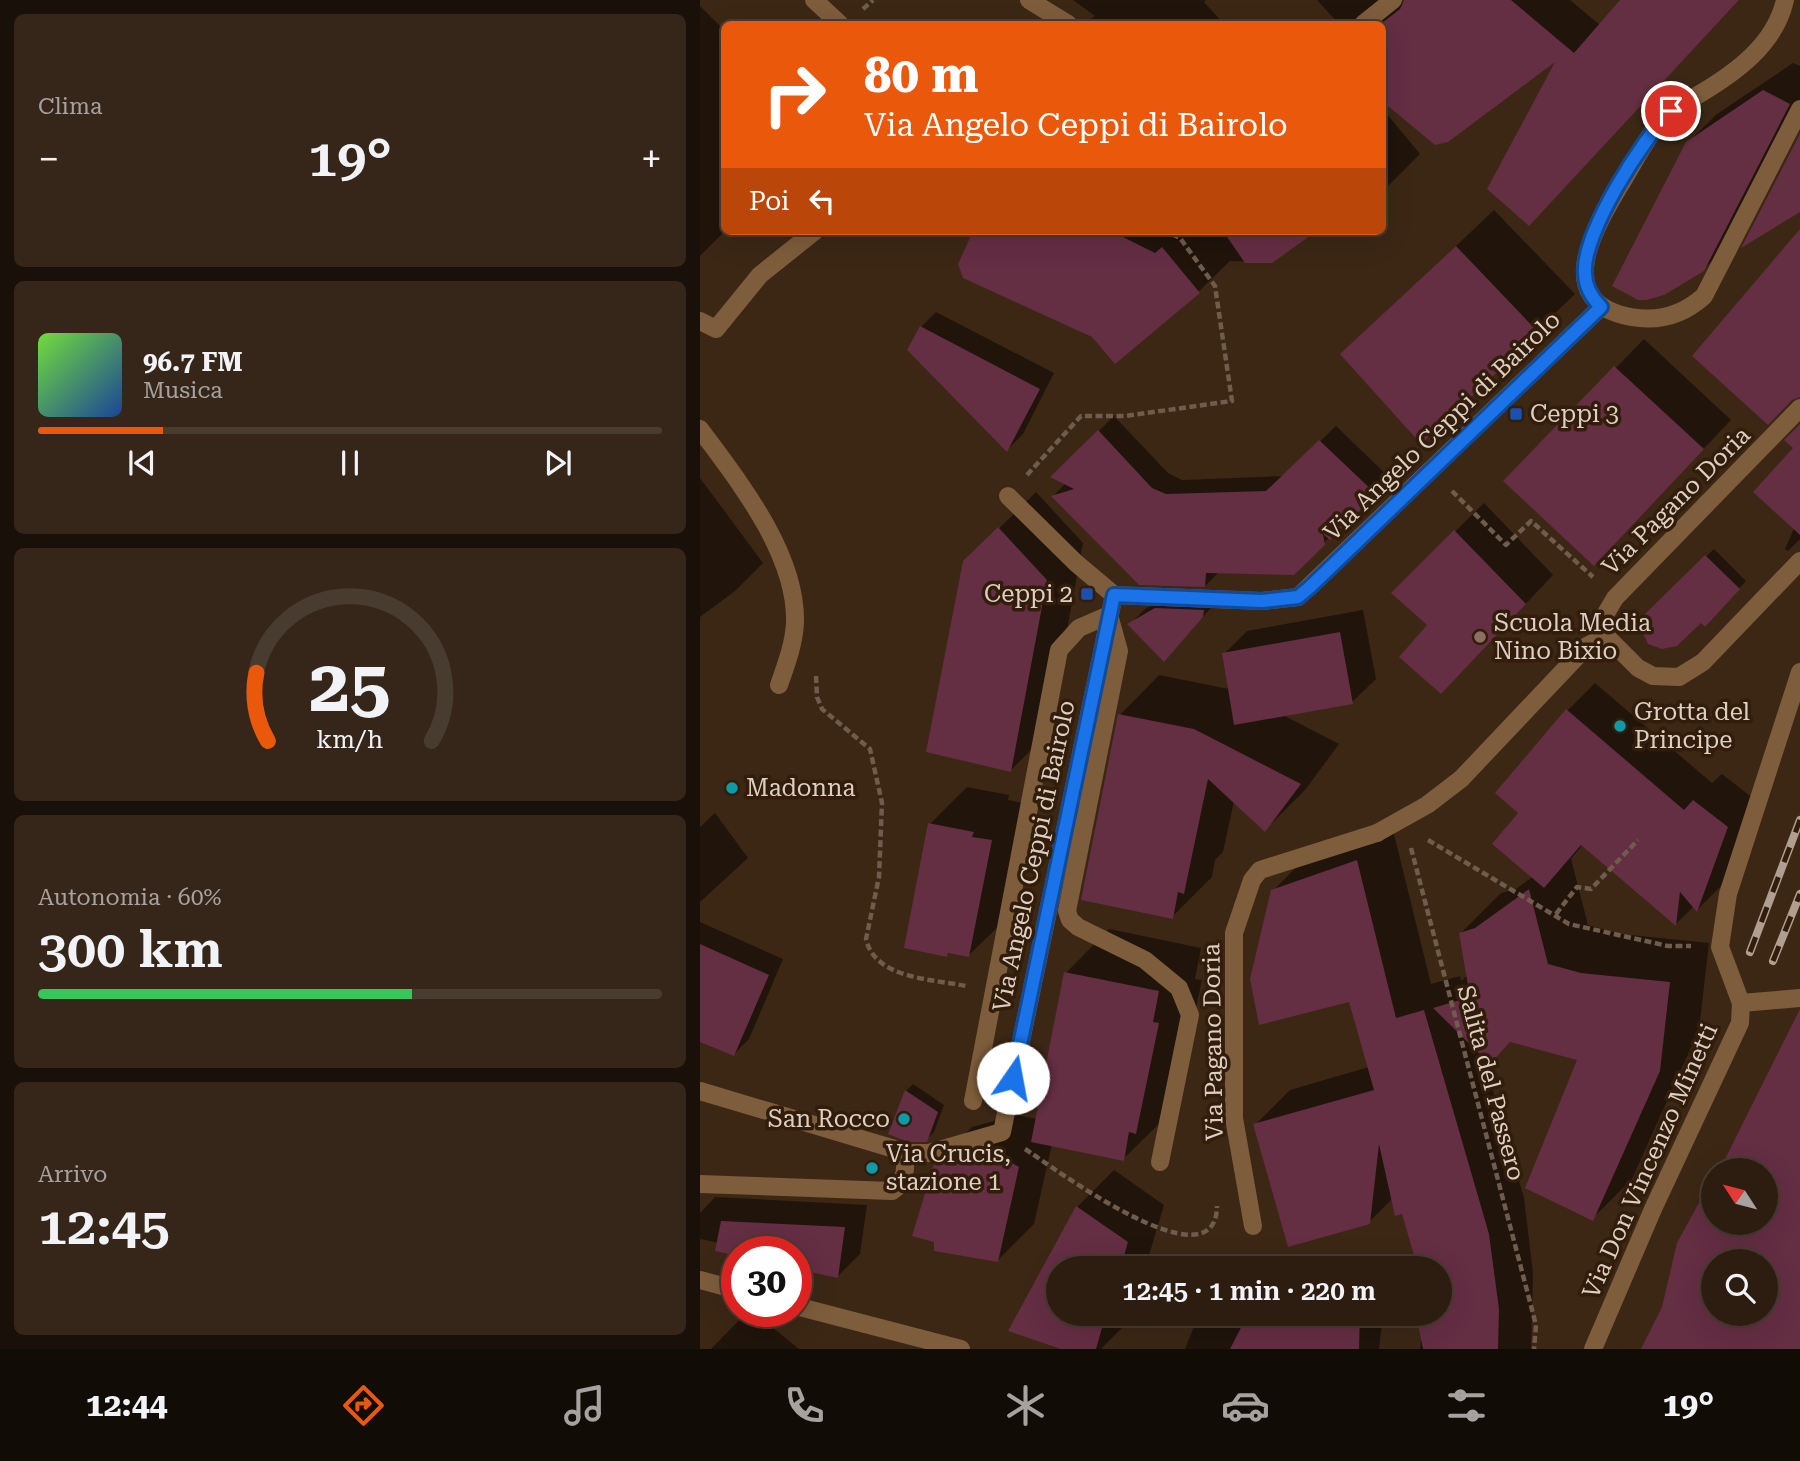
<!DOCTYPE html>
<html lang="it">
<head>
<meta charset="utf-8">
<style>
	body { margin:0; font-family:"Roboto Serif",serif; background:#352619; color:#f1f3f6; height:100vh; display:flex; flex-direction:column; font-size:26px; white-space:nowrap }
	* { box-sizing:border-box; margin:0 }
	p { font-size:23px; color:#a7a29f }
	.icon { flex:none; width:38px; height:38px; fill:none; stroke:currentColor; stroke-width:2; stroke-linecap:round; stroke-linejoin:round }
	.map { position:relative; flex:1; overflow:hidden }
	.side { display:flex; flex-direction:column; gap:14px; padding:14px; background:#191009; width:700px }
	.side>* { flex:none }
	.banner { position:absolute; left:21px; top:21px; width:665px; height:214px; border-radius:10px; box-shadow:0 7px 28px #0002,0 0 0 2px #483b30; background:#ea580c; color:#fff; overflow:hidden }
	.needle { width:46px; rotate:306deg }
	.fabs { position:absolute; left:1001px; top:1158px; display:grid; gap:14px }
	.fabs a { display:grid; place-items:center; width:77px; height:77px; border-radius:50%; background:#2d1d10; box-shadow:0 7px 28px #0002,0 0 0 2px #483b30; font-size:35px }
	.speed { position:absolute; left:21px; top:1236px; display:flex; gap:14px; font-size:35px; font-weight:700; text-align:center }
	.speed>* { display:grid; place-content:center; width:91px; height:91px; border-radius:50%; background:#2d1d10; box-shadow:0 7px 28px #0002,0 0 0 2px #483b30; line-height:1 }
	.speed .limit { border:10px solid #d22; background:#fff; color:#111 }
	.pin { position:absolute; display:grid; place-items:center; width:60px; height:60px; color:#fff; margin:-30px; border:4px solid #fff; border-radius:50%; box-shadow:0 2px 7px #0007 }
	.me { position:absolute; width:77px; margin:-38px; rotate:12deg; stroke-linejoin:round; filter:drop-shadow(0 0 5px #0008) }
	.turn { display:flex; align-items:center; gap:24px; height:147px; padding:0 28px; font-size:32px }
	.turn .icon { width:91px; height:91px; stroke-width:2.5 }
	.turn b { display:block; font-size:49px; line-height:60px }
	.then { display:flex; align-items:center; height:66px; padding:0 28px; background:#0003; gap:14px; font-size:26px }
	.big { font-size:52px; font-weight:600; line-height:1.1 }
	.side .tile { flex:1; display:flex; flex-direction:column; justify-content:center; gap:10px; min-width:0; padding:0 24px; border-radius:10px; background:#352619 }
	.side .dial { align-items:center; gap:0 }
	.dial svg { height:182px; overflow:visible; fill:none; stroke:#483b30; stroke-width:7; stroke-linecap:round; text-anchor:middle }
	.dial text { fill:#f1f3f6; stroke:none }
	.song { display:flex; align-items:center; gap:21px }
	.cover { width:84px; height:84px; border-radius:10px; background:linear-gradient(135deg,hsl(100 70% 55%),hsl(220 70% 35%)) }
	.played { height:7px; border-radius:4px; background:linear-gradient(90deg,#ea580c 20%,#483b30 20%) }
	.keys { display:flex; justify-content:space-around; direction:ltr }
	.heat { display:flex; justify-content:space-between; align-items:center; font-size:38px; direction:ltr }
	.charge { height:10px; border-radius:5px; background:linear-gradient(90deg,#34c759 60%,#483b30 0) }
	.trip { position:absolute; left:346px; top:1256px; width:406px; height:70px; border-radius:35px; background:#2d1d10; box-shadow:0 7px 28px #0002,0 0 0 2px #483b30; font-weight:600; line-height:70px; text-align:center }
	.tabs { display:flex; height:112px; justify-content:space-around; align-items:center; background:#120c06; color:#a7a29f }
	.tabs .icon { width:49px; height:49px }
	.tabs .on { color:#ea580c }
	.tabs b { font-size:32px; color:#f1f3f6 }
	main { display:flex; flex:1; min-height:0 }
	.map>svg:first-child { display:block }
	.shadow { fill:#0007; fill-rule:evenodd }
	.building { fill:#642e43; fill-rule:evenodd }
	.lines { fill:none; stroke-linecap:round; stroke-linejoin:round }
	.path { stroke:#6f5c4c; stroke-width:4.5; stroke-dasharray:7 3.5; stroke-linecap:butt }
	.minor { stroke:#7d5d3b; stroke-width:18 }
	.rail-casing { stroke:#af9e91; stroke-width:8 }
	.rail { stroke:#321d0b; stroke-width:5; stroke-dasharray:16; stroke-linecap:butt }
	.minor-bridge { stroke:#7d5d3b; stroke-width:18 }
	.route-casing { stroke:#114b97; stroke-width:18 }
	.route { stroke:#1a73e8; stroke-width:12 }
	.transit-dot { fill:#1a4fb4; stroke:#321d0b; stroke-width:2.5 }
	.education-dot { fill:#8d6e63; stroke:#321d0b; stroke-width:2.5 }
	.culture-dot { fill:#0f9aa8; stroke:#321d0b; stroke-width:2.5 }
	.labels { text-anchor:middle; stroke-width:7; stroke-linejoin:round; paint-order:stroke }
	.poi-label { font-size:24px; fill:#decfc4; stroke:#321d0b; text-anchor:start }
	.street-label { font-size:24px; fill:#decfc4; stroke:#321d0b }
</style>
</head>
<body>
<main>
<section class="side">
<div class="tile"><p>Clima</p>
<div class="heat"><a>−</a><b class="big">19°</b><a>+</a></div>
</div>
<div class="tile">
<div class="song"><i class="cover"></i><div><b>96.7 FM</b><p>Musica</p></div></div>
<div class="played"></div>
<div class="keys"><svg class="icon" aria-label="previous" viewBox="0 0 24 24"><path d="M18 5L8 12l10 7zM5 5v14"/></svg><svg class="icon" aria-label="pause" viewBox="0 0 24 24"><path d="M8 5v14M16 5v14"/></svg><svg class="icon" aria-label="next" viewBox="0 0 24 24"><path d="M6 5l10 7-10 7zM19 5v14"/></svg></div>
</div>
<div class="tile dial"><svg viewBox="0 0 100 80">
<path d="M14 69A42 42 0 1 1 86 69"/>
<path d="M14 69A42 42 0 0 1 9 39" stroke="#ea580c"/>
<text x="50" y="56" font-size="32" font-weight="700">25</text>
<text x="50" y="72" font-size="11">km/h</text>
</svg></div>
<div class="tile"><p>Autonomia · 60%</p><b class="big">300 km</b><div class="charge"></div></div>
<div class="tile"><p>Arrivo</p><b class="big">12:45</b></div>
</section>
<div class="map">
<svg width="1100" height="1349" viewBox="0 0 1100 1349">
	<rect width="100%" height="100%" fill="#3c2715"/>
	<path class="shadow" d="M373,0h133l-2,2 20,22h-141l12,-8z
		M617,0h62l7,8 13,-2 5,-6h166l30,25 22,-25h117l-75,80 -104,-24 -178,-32h-43z
		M0,6l24,24 1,201 -25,25z
		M1093,63l7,3v42l-68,132 -29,30 -16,-127 30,-29z
		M682,108l38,46 -38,38z
		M794,210l81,84 -154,147 -79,-87z
		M275,231h339l-43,31 -41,-1 -31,30 -84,71 -22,-27z
		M236,312l118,61 -31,61 -16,16 -86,-123z
		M944,339l87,81 -109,115 -116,-54z
		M414,416l54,57 14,7 102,-4 52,-50 54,52 -97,95 -74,-1 -14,14 -152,-90 13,-13 -13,-7z
		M0,478l63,85 -28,28 -35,26z
		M336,492l47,51 -35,190 -37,37 -46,-208z
		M784,503l69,72 -83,88 -77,-70z
		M1100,515v24l-12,12 -3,-2z
		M1014,549l32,32 -41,43 -4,-4 -54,-6z
		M472,593l46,7 -39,44 -49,-20 15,-15z
		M663,610l13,69 -24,23 -69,13 56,29 -34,46 -40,40 -31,-29 -11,51 -8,8 -3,17 -40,40 -52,-202 39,-40 70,14 -5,-35 23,-23z
		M895,683l117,100 10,-9 32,25 -30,84 -27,27 -3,-4 -18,18 -93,-80 -12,15 17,66 33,9 88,9 -10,87 -67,149 -40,40 -12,-160 -69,-18 -29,12 42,145 9,75 -2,76h-111l5,-35h15v-45l-36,-82 -35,35 -114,-97 35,-35 79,-23 -19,-68 -77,-108 35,-36 84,-29 39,158 29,-8 1,5 7,-6 -7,-42 40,-40 15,-4 18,-13 -13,-64 46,-101z
		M267,787l42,8 -1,5 20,4 -22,115 -37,36 -19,-3 -3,3 -17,-131z
		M15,813l33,45 -48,44v-75z
		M0,922l83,37 -34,80 -15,15 -34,-14z
		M409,929l92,19 -6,31 7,1 -23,109 -12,27 -44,43 -71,-15 -18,80 -37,37 -62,-97 37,-37 44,-12 21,4 29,-146z
		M1100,1013v336h-157l20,-41 15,-64 35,-63v42h53v-52h-47zM1013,1262h53v52h-53z
		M213,1084l31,21 -10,27 -8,8 -35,-7 15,-42z
		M414,1170l50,35 -19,64h-86v45h72l-2,7 -28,28h-35l-55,-19 66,-123z
		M15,1197l152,8 -7,49 -22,22 -42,-25h-34l-62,-12v-26z
		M658,1254l32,6 -1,9h-46z
		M48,1311h4l47,38h-88z
		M502,1314h181l-4,35h-194l11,-28z"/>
	<path class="building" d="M704,0h107l63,53 46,-53h119l-210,226 -42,-37 68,-127 -107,80 -13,3 -53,-44v-78l18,-14z
		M1063,90l27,14 -86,167 -40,24 -18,5h-8l-26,-14 74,-144z
		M1100,134v78l-59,36z
		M1100,229v168l-8,3 -24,25 -76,-69z
		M273,231h138l44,22 7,-6 38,46 -85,71 -23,-27 -129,-59 -5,-14z
		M523,231h94l-45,32h-27z
		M756,246l83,87 -118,111 -81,-90z
		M220,326l120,63 -33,63 -100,-102z
		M914,366l90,83 -110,117 -91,-85z
		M1100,424v111l-47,-43 40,-44 -9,-8z
		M398,430l54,58 14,6 100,-3 53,-51 57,54 -46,46 -7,-6 2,11 -31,30 -88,-2 -1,14 -66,-2 -88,-89 23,-7 -24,-12z
		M298,527l49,53 -36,192 -85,-20 37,-191z
		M754,530l72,74 -85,90 -42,-37 28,-32 -36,-32z
		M1005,555l35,34 -35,38 -4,-4 -24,23 -15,3 -14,-5 -6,-13 3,-17z
		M455,608l49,2 -1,7 -39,45 -37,-38z
		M640,632l13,72 -119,21 -12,-72z
		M866,709l118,101 9,-10 35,27 -31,85 -17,-20 -4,34 -95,-81 -37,43 -52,-44 26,-31 -23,-20z
		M418,714l76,15 107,55 -36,48 -57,-53 -24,115 -6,-2 -5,27 -92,-19z
		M228,823l46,9 -2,5 20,3 -23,117 -21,-4 -1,4 -43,-9z
		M657,860l39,158 28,-8 65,224 10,75 -1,40h-75l-7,-35h24v-45h-22l-16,-55 -7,2 -16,-72 -9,80 -82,23 -35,-123 121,-34 -25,-88 -90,23 -9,-46 21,-89z
		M829,889l19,75 33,9 89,9 -10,89 -67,150 -68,-33 52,-128 -67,-18 -20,22 -57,-56 37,-11 -11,-64 16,-5z
		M0,944l69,31 -35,81 -34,-14z
		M364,972l95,19 -6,31 6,1 -23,111 -7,-2 -5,29 -93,-19z
		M1100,1009v340h-159l21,-42 15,-64 36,-66v46h53v-52h-47zM1013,1262h53v52h-53z
		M205,1090l33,22 -11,30h-19l-20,-8z
		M277,1151l17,1 25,15 -21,95 -64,-11v-9l-22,-6 22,-72z
		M376,1206l52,36 -8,27h-61v45h47l-10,35h-35l-53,-18z
		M21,1221l124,6 -7,51 -42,-9v-18h-59v5l-22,-5z
		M548,1314h18l48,11 4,-11h42l-1,35h-129z"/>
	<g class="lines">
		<path class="path" d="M163,9l10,-9
			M327,475l54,-59h44l107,-15 -17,-115 -35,-48 -14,-7
			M752,491l54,54 25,-24 62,56
			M116,676l1,21 5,12 48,40 12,54 -3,74 -13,62c9,40 66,40 100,47
			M728,840l141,84 99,22h23
			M711,848l125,477 -2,24
			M856,914l21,-27 14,2 47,-49
			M325,1149c25,16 191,141 192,57"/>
		<path class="minor" d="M114,0l26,24
			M329,0l39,24
			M1085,0c-10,45 -50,73 -87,95 -14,8 -29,15 -39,28 -14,18 -25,39 -37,59 -26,43 -73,120 9,135 28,5 52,-2 73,-21l96,-187
			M663,24l30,-24
			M0,321l16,8 44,-54 55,-44
			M1100,408l-185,190 -10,17 1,21 32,32 15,8 26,1 24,-15 97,-101
			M0,429c39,53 97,125 95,194 -1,21 -9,42 -16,62
			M308,496l68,67 38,32
			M761,779l126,-133 19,-10
			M1041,1003l59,-5
			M0,1091l198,59 6,3c3,15 1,30 -12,38l-192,-7
			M273,1101l86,-451 20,-22 30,-13 10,36 -52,260 3,9 8,7 67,33 34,28 11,27 -30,147
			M204,1153h25l73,-21 112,-537 148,6 36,-4 303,-290
			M553,1226l-19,-108v-185l18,-53 8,-10 117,-37
			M0,1280l37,10
			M96,1306l165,43
			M893,1349l60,-140 87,-186 1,-20 -21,-56 8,-53 72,-222"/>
		<defs>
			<path id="rail" d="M1050,952l50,-132
				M1073,961l27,-67"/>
		</defs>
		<use href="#rail" class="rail-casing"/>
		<use href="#rail" class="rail"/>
		<path class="minor-bridge" d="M677,833l50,-28 34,-26"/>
	</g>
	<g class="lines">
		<defs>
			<path id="route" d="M313,1078l101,-483 148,6 36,-4 12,-10 291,-280c-9,-9 -16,-20 -16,-34 -3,-39 58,-135 86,-162"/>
		</defs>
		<use href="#route" class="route-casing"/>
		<use href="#route" class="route"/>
	</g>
	<g class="transit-dot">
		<rect x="809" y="407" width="14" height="14" rx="3.5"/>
		<rect x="380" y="587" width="14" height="14" rx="3.5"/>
	</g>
	<circle class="education-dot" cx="780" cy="637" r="7"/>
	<g class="culture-dot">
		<circle cx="920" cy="726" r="7"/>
		<circle cx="32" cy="788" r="7"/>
		<circle cx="204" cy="1119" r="7"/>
		<circle cx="172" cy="1168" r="7"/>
	</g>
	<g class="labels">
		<g class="poi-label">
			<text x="830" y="422">Ceppi 3</text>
			<text x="373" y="602" text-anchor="end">Ceppi 2</text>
			<text x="794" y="631">Scuola Media<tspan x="794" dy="28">Nino Bixio</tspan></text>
			<text x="934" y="720">Grotta del<tspan x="934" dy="28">Principe</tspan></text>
			<text x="46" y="796">Madonna</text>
			<text x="190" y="1127" text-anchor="end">San Rocco</text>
			<text x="186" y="1162">Via Crucis,<tspan x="186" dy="28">stazione 1</tspan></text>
		</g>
		<g class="street-label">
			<text transform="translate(742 426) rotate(-44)" y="8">Via Angelo Ceppi di Bairolo</text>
			<text transform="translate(976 501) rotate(-45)" y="8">Via Pagano Doria</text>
			<text transform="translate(334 856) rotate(-78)" y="8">Via Angelo Ceppi di Bairolo</text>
			<text transform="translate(513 1042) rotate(-91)" y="8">Via Pagano Doria</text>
			<text transform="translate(791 1083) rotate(75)" y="8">Salita del Passero</text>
			<text transform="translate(950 1161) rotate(-66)" y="8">Via Don Vincenzo Minetti</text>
		</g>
	</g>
</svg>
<div class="fabs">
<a><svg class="needle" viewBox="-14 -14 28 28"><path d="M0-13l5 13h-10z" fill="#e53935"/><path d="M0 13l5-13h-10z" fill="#a7a29f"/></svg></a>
<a><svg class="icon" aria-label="search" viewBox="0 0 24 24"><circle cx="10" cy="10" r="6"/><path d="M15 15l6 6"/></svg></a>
</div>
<div class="speed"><div class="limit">30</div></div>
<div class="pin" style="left:971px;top:111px;background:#d93025"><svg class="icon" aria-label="arrive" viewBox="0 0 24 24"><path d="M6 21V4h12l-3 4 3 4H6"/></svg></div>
<svg class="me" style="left:313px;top:1078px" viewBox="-20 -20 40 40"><circle r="19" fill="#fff"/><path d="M0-13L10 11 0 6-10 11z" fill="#1a73e8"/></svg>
<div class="trip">12:45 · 1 min · 220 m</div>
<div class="banner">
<div class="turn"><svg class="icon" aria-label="right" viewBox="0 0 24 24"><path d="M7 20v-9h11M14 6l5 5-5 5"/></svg><div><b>80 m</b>Via Angelo Ceppi di Bairolo</div></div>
<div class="then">Poi<svg class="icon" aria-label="left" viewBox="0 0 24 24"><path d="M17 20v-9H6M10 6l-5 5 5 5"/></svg></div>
</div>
</div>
</main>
<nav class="tabs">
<b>12:44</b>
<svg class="icon on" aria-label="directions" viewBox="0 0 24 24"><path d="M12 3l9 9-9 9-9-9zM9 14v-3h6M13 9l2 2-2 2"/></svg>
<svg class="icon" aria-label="music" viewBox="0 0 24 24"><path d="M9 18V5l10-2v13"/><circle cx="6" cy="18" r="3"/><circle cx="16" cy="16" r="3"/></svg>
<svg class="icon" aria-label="phone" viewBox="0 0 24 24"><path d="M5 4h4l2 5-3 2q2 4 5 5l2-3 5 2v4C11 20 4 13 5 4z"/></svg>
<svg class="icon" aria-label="climate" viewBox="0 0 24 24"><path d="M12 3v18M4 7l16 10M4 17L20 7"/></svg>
<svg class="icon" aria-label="car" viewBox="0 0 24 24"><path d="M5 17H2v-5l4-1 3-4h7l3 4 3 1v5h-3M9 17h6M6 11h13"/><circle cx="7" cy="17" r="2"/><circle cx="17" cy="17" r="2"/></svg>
<svg class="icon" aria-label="filters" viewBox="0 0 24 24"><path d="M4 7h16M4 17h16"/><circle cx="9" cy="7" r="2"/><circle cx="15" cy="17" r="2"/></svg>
<b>19°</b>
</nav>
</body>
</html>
